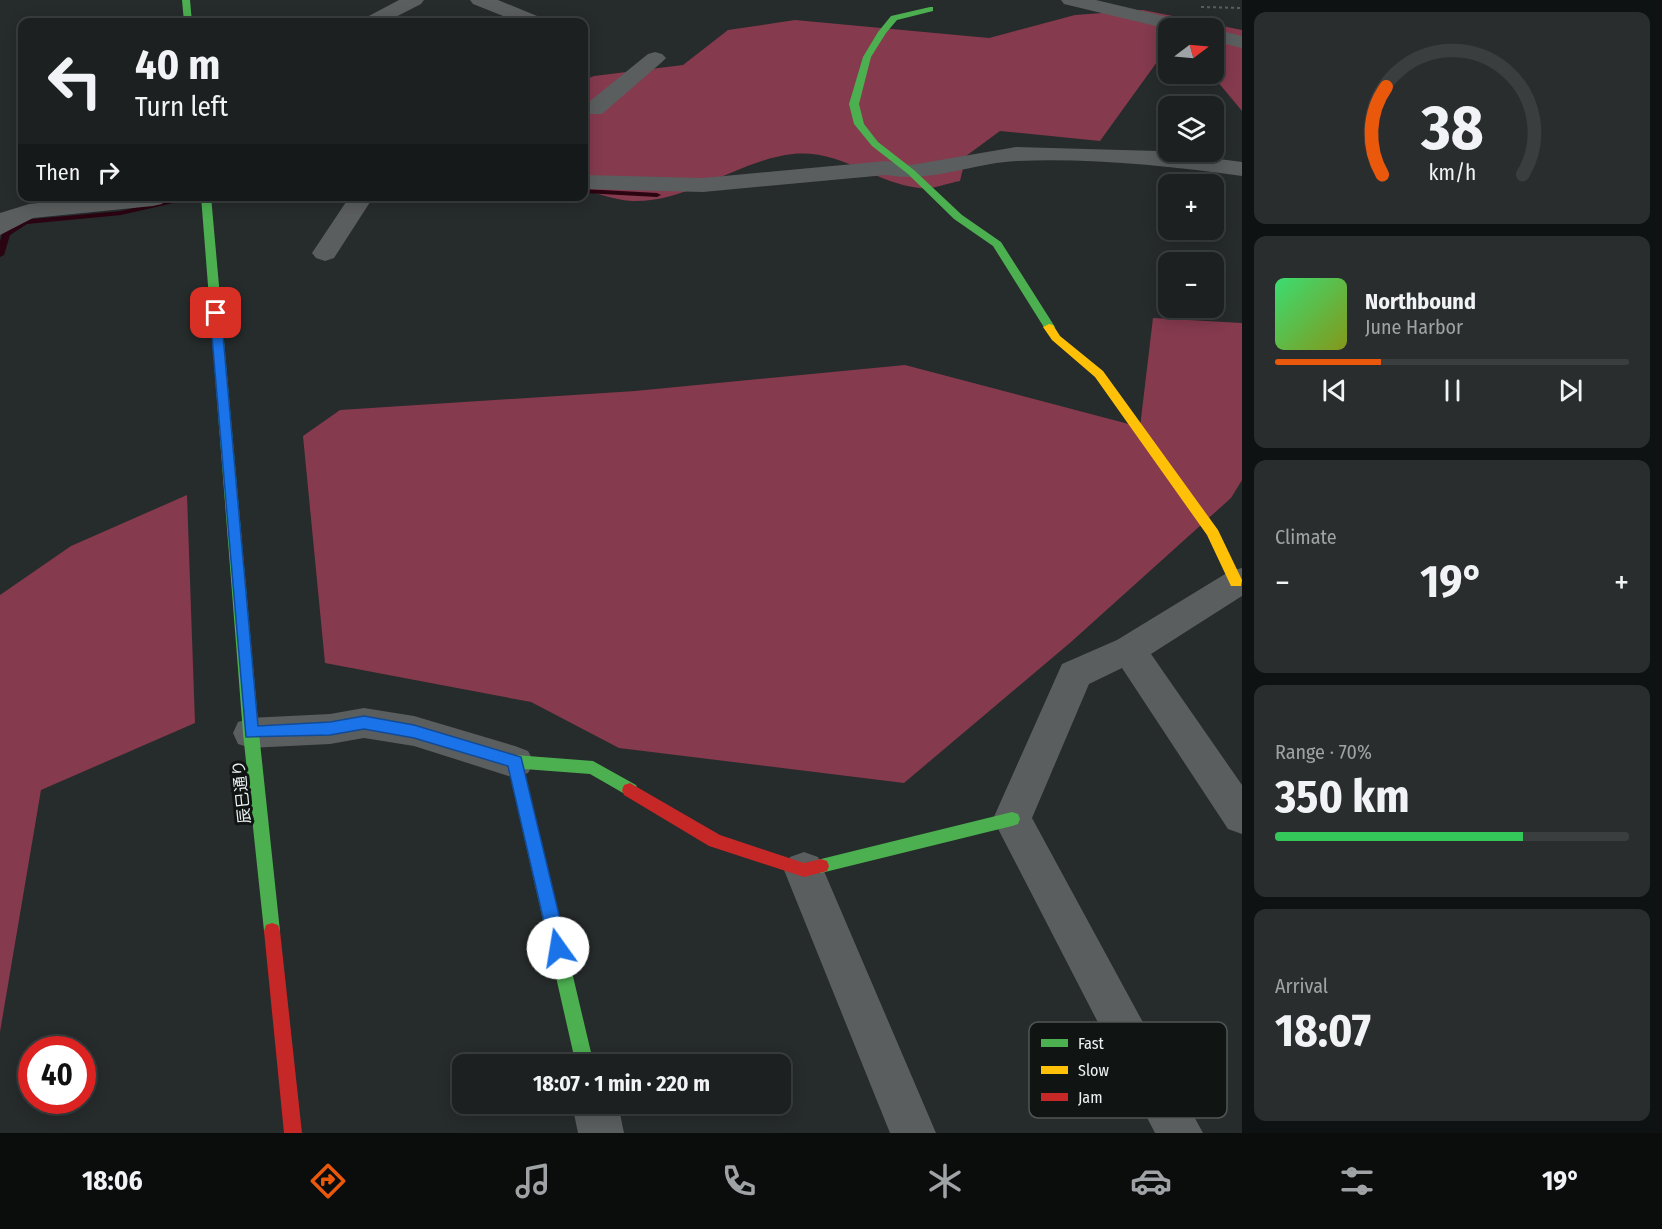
<!DOCTYPE html>
<html lang="en">
<head>
<meta charset="utf-8">
<style>
	body { margin:0; font-family:"Fira Sans Condensed","Noto Sans JP",sans-serif; background:#292d2d; color:#f1f3f6; height:100vh; display:flex; flex-direction:column; font-size:22px; white-space:nowrap }
	* { box-sizing:border-box; margin:0 }
	p { font-size:20px; color:#a0a3a5 }
	.icon { flex:none; width:33px; height:33px; fill:none; stroke:currentColor; stroke-width:2; stroke-linecap:round; stroke-linejoin:round }
	.map { position:relative; flex:1; overflow:hidden }
	.side { display:flex; flex-direction:column; gap:12px; padding:12px; background:#0f1212; width:420px }
	.side>* { flex:none }
	.top-card { position:absolute; left:18px; top:18px; width:570px; height:183px; border-radius:12px; box-shadow:0 3px 15px #0003,0 0 0 2px #3a3e3e; background:#1c2020; color:#f1f3f6; overflow:hidden }
	.needle { width:39px; rotate:74deg }
	.tools { position:absolute; left:1158px; top:18px; display:grid; gap:12px }
	.tools a { display:grid; place-items:center; width:66px; height:66px; border-radius:12px; background:#1c2020; box-shadow:0 3px 15px #0003,0 0 0 2px #3a3e3e; font-size:30px }
	.speed { position:absolute; left:18px; top:1036px; display:flex; gap:12px; font-size:30px; font-weight:700; text-align:center }
	.speed>* { display:grid; place-content:center; width:78px; height:78px; border-radius:50%; background:#1c2020; box-shadow:0 3px 15px #0003,0 0 0 2px #3a3e3e; line-height:1 }
	.speed .limit { border:9px solid #d22; background:#fff; color:#111 }
	.pin { position:absolute; display:grid; place-items:center; width:51px; height:51px; color:#fff; margin:-26px; border-radius:12px; box-shadow:0 3px 9px #0006 }
	.me { position:absolute; width:66px; margin:-33px; rotate:347deg; stroke-linejoin:round; filter:drop-shadow(0 0 4px #0008) }
	.turn { display:flex; align-items:center; gap:21px; height:126px; padding:0 18px; font-size:27px }
	.turn .icon { width:78px; height:78px; stroke-width:2.5 }
	.turn b { display:block; font-size:42px; line-height:51px }
	.then { display:flex; align-items:center; height:57px; padding:0 18px; background:#0003; gap:12px; font-size:22px }
	.big { font-size:45px; font-weight:700; line-height:1.1 }
	.side .widget { flex:1; display:flex; flex-direction:column; justify-content:center; gap:9px; min-width:0; padding:0 21px; border-radius:12px; background:#292d2d }
	.side .dial { align-items:center; gap:0 }
	.dial svg { height:156px; overflow:visible; fill:none; stroke:#3a3e3e; stroke-width:7; stroke-linecap:round; text-anchor:middle }
	.dial text { fill:#f1f3f6; stroke:none }
	.song { display:flex; align-items:center; gap:18px }
	.cover { width:72px; height:72px; border-radius:9px; background:linear-gradient(135deg,hsl(140 70% 55%),hsl(70 70% 35%)) }
	.played { height:6px; border-radius:3px; background:linear-gradient(90deg,#ea580c 30%,#3a3e3e 30%) }
	.keys { display:flex; justify-content:space-around; direction:ltr }
	.heat { display:flex; justify-content:space-between; align-items:center; font-size:33px; direction:ltr }
	.charge { height:9px; border-radius:4px; background:linear-gradient(90deg,#34c759 70%,#3a3e3e 0) }
	.trip { position:absolute; left:452px; top:1054px; width:339px; height:60px; border-radius:12px; background:#1c2020; box-shadow:0 3px 15px #0003,0 0 0 2px #3a3e3e; font-weight:700; line-height:60px; text-align:center }
	.tab-bar { display:flex; height:96px; justify-content:space-around; align-items:center; background:#0b0d0d; color:#a0a3a5 }
	.tab-bar .icon { width:42px; height:42px }
	.tab-bar .active { color:#ea580c }
	.tab-bar b { font-size:27px; color:#f1f3f6 }
	main { display:flex; flex:1; min-height:0 }
	.map>svg:first-child { display:block }
	.forest { fill:#853a4e }
	.lines { fill:none; stroke-linecap:round; stroke-linejoin:round }
	.stream { fill:#2a0410; fill-rule:evenodd }
	.path { stroke:#5a5d5c; stroke-width:2; stroke-dasharray:3 3; stroke-linecap:butt }
	.street { fill:#5b5e5e; fill-rule:evenodd }
	.fast { fill:#4caf50; fill-rule:evenodd }
	.slow { fill:#ffc107; fill-rule:evenodd }
	.jam { fill:#c62828; fill-rule:evenodd }
	.route { fill:#1a73e8; stroke:#114b97; stroke-width:1.5 }
	.labels { text-anchor:middle; stroke-width:6; stroke-linejoin:round; paint-order:stroke }
	.street-label { font-size:16px; fill:#ebf2f1; stroke:#101514 }
	.key { fill:#101514; stroke:#525756; stroke-width:1.5 }
	.key-label { font-size:16px; fill:#ebf2f1 }
</style>
</head>
<body>
<main>
<div class="map">
<svg width="1242" height="1133" viewBox="0 0 1242 1133">
	<rect width="100%" height="100%" fill="#262b2b"/>
	<path class="forest" d="M1143,10l99,20v81l-30,-36 -4,-1h6v-46h-46v37l-11,-3 -57,79 -100,-10 -34,25 -6,25c-12,2 -28,9 -41,7 -44,-5 -79,-39 -126,-34 -55,6 -104,49 -161,47 -15,-1 -33,-7 -48,-11v-110l10,-4 89,-11 45,-35 67,-10 194,18 86,-23z
		M1153,318l89,5v157l-11,18 -160,144 -167,141 -285,-35 -88,-46 -206,-39 -22,-227 37,-26 295,-19 270,-26 235,62z
		M187,495l8,228 -154,67 -41,242v-437l71,-49z"/>
	<g class="lines">
		<path class="stream" d="M584,189l73,4 4,2 -4,2 -73,-4z
			M187,196h17l-83,19 -94,9 -17,11 -6,20 -4,2v-16l2,-7 20,-14 99,-9z"/>
		<path class="path" d="M1201,7l41,1"/>
		<path class="street" d="M399,0h25l-3,4 -35,18h-24l3,-4z
			M470,0h28l44,18 3,4h-27l-45,-18z
			M1061,0h35l101,24 3,4 -32,1 -104,-25z
			M1214,29l28,7v12l-28,-7z
			M655,52l7,2 4,4 -4,4 -60,52h-18v-14l6,1 58,-47z
			M1016,147l142,4 84,11v14c-74,-10 -150,-18 -225,-15 -45,2 -84,22 -131,14l-183,17 -119,-3v-14l119,3 183,-17 25,4z
			M103,196h63l-4,8 -9,2 -120,12 -33,17v-22l29,-9z
			M350,196h24l-40,62 -9,3 -9,-3 -4,-5z
			M1242,568v28l-91,58 91,131v49l-14,-5 -106,-161 -33,16 -57,134 171,315h-48l-162,-314 69,-155 55,-24 113,-69z
			M364,708l50,8 101,30 13,5 6,11 -6,11 -13,5 -101,-32 -50,-8 -34,6 -79,4 -13,-4 -5,-11 5,-11 13,-4 79,-4z
			M804,852l14,5 118,276h-46l-106,-263 6,-13z
			M572,1104h46l6,29h-46z"/>
		<path class="fast" d="M182,0h8l2,22h-8z
			M930,7h3v4l-36,9 -11,13 -15,24 -12,47 5,20 14,18 36,28 48,45 39,27 54,85 -2,2h-8l-52,-83 -39,-27 -46,-45 -36,-28 -18,-22 -5,-20 14,-47 15,-25 13,-16z
			M201,196h10l48,537 21,198 -2,6 -6,2 -6,-2 -2,-6 -21,-198z
			M515,755l78,6 43,24 2,5 -2,5 -6,2 -40,-23 -66,-5 70,296h-18l-69,-303 3,-5z
			M1012,812l6,2 2,5 -2,5 -6,2 -191,47 -6,-2 -2,-5 2,-5 6,-2z"/>
		<path class="slow" d="M1049,324l4,1 7,11 43,35 115,159 24,50 -1,6h-10l-24,-51 -112,-158 -43,-37 -9,-13z"/>
		<path class="jam" d="M630,783l90,52 84,28 17,-4 6,2 2,5 -2,5 -23,6 -95,-31 -85,-51 -2,-5 2,-5z
			M272,923l6,2 2,6 22,202h-18l-20,-202 2,-6z"/>
	</g>
	<path class="route" d="M216,310l5,3 37,413 72,-4 34,-6 50,9 107,32 46,191 -3,6 -6,2 -6,-2 -2,-6 -42,-182 -94,-28 -50,-9 -34,6 -84,2 -36,-424z"/>
	<g class="labels">
		<g class="street-label">
			<text transform="translate(241 792) rotate(-96)" y="6">辰巳通り</text>
		</g>
	</g>
	<rect x="1029" y="1022" width="198" height="96" rx="9" class="key"/>
	<rect x="1041" y="1039" width="27" height="8" fill="#4caf50"/>
	<rect x="1041" y="1066" width="27" height="8" fill="#ffc107"/>
	<rect x="1041" y="1093" width="27" height="8" fill="#c62828"/>
	<g class="key-label">
		<text x="1078" y="1049">Fast</text>
		<text x="1078" y="1076">Slow</text>
		<text x="1078" y="1103">Jam</text>
	</g>
</svg>
<div class="tools">
<a><svg class="needle" viewBox="-14 -14 28 28"><path d="M0-13l5 13h-10z" fill="#e53935"/><path d="M0 13l5-13h-10z" fill="#a0a3a5"/></svg></a>
<a><svg class="icon" aria-label="layers" viewBox="0 0 24 24"><path d="M12 4l9 5-9 5-9-5zM3 14l9 5 9-5"/></svg></a>
<a>+</a>
<a>−</a>
</div>
<div class="speed"><div class="limit">40</div></div>
<div class="pin" style="left:216px;top:313px;background:#d93025"><svg class="icon" aria-label="arrive" viewBox="0 0 24 24"><path d="M6 21V4h12l-3 4 3 4H6"/></svg></div>
<svg class="me" style="left:558px;top:948px" viewBox="-20 -20 40 40"><circle r="19" fill="#fff"/><path d="M0-13L10 11 0 6-10 11z" fill="#1a73e8"/></svg>
<div class="trip">18:07 · 1 min · 220 m</div>
<div class="top-card">
<div class="turn"><svg class="icon" aria-label="left" viewBox="0 0 24 24"><path d="M17 20v-9H6M10 6l-5 5 5 5"/></svg><div><b>40 m</b>Turn left</div></div>
<div class="then">Then<svg class="icon" aria-label="right" viewBox="0 0 24 24"><path d="M7 20v-9h11M14 6l5 5-5 5"/></svg></div>
</div>
</div>
<section class="side">
<div class="widget dial"><svg viewBox="0 0 100 80">
<path d="M14 69A42 42 0 1 1 86 69"/>
<path d="M14 69A42 42 0 0 1 16 24" stroke="#ea580c"/>
<text x="50" y="56" font-size="32" font-weight="700">38</text>
<text x="50" y="72" font-size="11">km/h</text>
</svg></div>
<div class="widget">
<div class="song"><i class="cover"></i><div><b>Northbound</b><p>June Harbor</p></div></div>
<div class="played"></div>
<div class="keys"><svg class="icon" aria-label="previous" viewBox="0 0 24 24"><path d="M18 5L8 12l10 7zM5 5v14"/></svg><svg class="icon" aria-label="pause" viewBox="0 0 24 24"><path d="M8 5v14M16 5v14"/></svg><svg class="icon" aria-label="next" viewBox="0 0 24 24"><path d="M6 5l10 7-10 7zM19 5v14"/></svg></div>
</div>
<div class="widget"><p>Climate</p>
<div class="heat"><a>−</a><b class="big">19°</b><a>+</a></div>
</div>
<div class="widget"><p>Range · 70%</p><b class="big">350 km</b><div class="charge"></div></div>
<div class="widget"><p>Arrival</p><b class="big">18:07</b></div>
</section>
</main>
<nav class="tab-bar">
<b>18:06</b>
<svg class="icon active" aria-label="directions" viewBox="0 0 24 24"><path d="M12 3l9 9-9 9-9-9zM9 14v-3h6M13 9l2 2-2 2"/></svg>
<svg class="icon" aria-label="music" viewBox="0 0 24 24"><path d="M9 18V5l10-2v13"/><circle cx="6" cy="18" r="3"/><circle cx="16" cy="16" r="3"/></svg>
<svg class="icon" aria-label="phone" viewBox="0 0 24 24"><path d="M5 4h4l2 5-3 2q2 4 5 5l2-3 5 2v4C11 20 4 13 5 4z"/></svg>
<svg class="icon" aria-label="climate" viewBox="0 0 24 24"><path d="M12 3v18M4 7l16 10M4 17L20 7"/></svg>
<svg class="icon" aria-label="car" viewBox="0 0 24 24"><path d="M5 17H2v-5l4-1 3-4h7l3 4 3 1v5h-3M9 17h6M6 11h13"/><circle cx="7" cy="17" r="2"/><circle cx="17" cy="17" r="2"/></svg>
<svg class="icon" aria-label="filters" viewBox="0 0 24 24"><path d="M4 7h16M4 17h16"/><circle cx="9" cy="7" r="2"/><circle cx="15" cy="17" r="2"/></svg>
<b>19°</b>
</nav>
</body>
</html>
